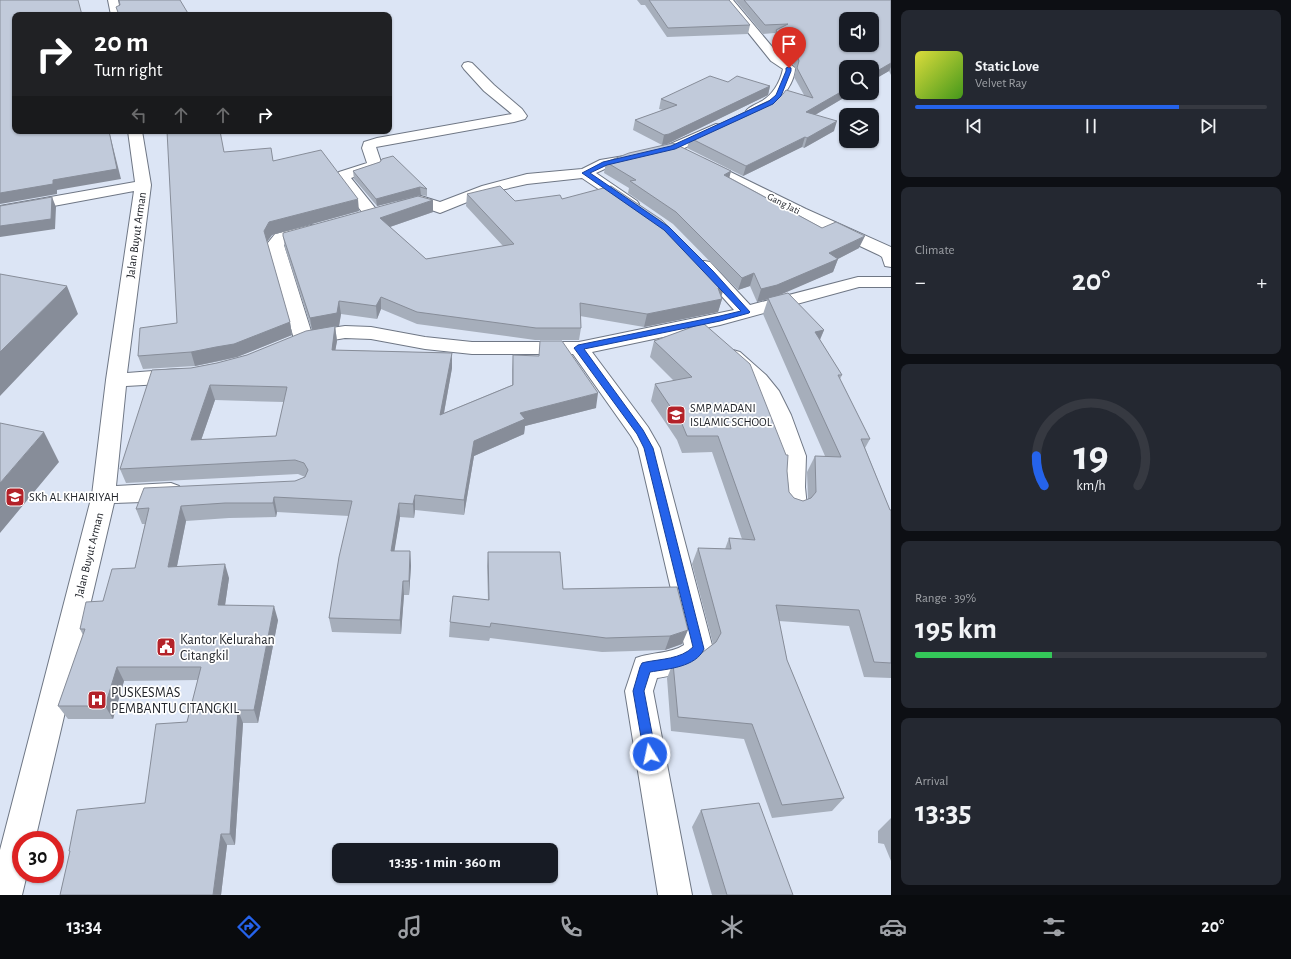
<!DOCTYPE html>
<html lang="en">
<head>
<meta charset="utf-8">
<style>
	body { margin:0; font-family:"Alegreya Sans",sans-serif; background:#242831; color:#f1f3f6; height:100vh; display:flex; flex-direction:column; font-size:15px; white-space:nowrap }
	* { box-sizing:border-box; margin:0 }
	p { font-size:13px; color:#9ea1a6 }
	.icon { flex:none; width:22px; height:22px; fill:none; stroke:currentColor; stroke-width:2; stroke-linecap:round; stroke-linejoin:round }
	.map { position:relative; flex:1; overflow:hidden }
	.drawer { display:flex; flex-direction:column; gap:10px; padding:10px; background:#0d0f14; width:400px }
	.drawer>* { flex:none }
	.banner { position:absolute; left:12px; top:12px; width:380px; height:122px; border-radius:8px; box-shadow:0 1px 3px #0004; background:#202124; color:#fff; overflow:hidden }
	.tools { position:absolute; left:839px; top:12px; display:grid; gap:8px }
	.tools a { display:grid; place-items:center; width:40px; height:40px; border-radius:8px; background:#171b24; box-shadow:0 1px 3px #0004; font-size:20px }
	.speed { position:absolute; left:12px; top:831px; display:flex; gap:8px; font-size:20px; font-weight:700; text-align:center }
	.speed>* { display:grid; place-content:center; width:52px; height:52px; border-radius:50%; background:#171b24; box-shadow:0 1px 3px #0004; line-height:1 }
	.speed .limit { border:6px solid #d22; background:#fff; color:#111 }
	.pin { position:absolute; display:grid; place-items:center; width:34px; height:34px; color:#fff; margin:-41px -17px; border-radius:50% 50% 50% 0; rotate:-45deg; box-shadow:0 0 4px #0007 }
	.pin .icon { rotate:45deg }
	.me { position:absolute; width:44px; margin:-22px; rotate:350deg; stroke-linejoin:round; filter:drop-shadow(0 0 3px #0008) }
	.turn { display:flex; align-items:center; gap:14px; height:84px; padding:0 16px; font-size:18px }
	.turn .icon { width:52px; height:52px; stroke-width:2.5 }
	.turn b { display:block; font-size:28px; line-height:34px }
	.lanes { display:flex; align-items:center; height:38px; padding:0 16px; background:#0003; justify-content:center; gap:20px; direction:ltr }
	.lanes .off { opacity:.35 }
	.big { font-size:30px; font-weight:600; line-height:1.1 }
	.drawer .card { flex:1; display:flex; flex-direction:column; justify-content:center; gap:6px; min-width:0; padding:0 14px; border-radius:8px; background:#242831 }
	.drawer .dial { align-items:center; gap:0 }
	.dial svg { height:104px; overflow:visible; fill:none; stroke:#363941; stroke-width:7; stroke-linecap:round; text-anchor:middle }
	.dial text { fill:#f1f3f6; stroke:none }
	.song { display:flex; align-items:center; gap:12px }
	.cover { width:48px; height:48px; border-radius:6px; background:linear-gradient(135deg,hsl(60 70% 55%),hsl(100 70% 35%)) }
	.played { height:4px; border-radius:2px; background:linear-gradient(90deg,#2563eb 75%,#363941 75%) }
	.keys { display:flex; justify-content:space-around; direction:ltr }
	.heat { display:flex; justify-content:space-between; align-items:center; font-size:22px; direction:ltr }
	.charge { height:6px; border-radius:3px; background:linear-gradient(90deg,#34c759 39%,#363941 0) }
	.trip { position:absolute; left:332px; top:843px; width:226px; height:40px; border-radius:8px; background:#171b24; box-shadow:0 1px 3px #0004; font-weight:600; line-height:40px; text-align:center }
	.tabs { display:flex; height:64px; justify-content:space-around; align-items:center; background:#090b0e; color:#9ea1a6 }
	.tabs .icon { width:28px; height:28px }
	.tabs .active { color:#2563eb }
	.tabs b { font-size:18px; color:#f1f3f6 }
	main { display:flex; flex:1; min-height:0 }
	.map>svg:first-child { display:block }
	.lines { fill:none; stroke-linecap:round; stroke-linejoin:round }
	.minor-casing { stroke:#6f7785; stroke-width:2 }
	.minor { fill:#fff; fill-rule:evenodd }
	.wall { fill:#a6aebb; fill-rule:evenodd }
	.shaded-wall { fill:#878d99 }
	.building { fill:#c1cada; stroke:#878d99; fill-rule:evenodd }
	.route { fill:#2563eb; stroke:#184099 }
	.labels { text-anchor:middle; stroke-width:3.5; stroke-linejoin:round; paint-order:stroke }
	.far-street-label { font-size:10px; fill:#22252b; stroke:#fff }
	.street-label { font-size:12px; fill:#22252b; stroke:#fff }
	.poi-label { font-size:12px; fill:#22252b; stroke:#fff; text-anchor:start }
	.near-poi-label { font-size:14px; fill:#22252b; stroke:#fff; text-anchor:start }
</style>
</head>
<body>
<main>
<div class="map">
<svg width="891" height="895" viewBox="0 0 891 895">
	<rect width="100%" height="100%" fill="#dce5f5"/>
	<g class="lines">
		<defs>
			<path id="minor" d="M108,0h10l3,15h-10z
				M722,0h11l46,55 16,13c0,19 -26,51 -47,46l-2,-3c3,-4 9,-6 14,-9 12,-6 20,-19 23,-33l-12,-8z
				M468,62l4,1 22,22 28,24 5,7 -2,3 -11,3 -138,25 6,18 -2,3 -29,10 29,36 -2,3 -6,2 -6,-2 -32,-40 5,-5 28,-9 -5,-15 2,-6 13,-4 135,-24 -28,-23 -20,-22 -2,-3 2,-3z
				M716,124l5,1 2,3 -2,3 -43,20 -48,12 -21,4 -13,6 41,28 2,3 -2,3 -6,2 -6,-2 -43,-29 -55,6 -35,8 -52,21 -20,-7 -16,4 -6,-2 -2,-3 2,-3 23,-6 19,6 42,-16 45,-12 55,-5 18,-9 30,-5 38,-10z
				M128,131h14l9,54 -24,188 52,-4 7,2 3,5 -3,5 -7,2 -53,3 -10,100 55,-3 8,3 4,6 -4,6 -8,3 -57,2 -79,337h-14v34h6l-5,21h-22v-45l92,-355 14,-115 28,-189 -134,25v-10l135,-24z
				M704,159l102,50 85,38v20l-6,-1 -3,-9 -3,-2 -85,-40 -95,-49 -2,-3 2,-3z
				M311,225l6,2 2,3 -2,3 -30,9 -3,3 27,86 34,-5 26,1 54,10 47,5h107l155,-32 -39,-44 3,-4 6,-1 6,1 40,43 108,-28h33v10h-32l-139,38 -128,27 56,75 12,21 53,201c-10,20 -36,26 -56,29l-4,13 39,204h-34l-33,-204 11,-33c16,-6 34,-4 48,-13l-46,-197 -7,-12 -58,-82h-101l-47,-5 -54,-10 -26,-1 -41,7 -7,-2 -3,-4 -27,-95 8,-10z
				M733,350l7,2 26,23 13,16 12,24 15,41 -1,31 2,20 -4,6 -8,3 -8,-3 -4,-6 -2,-20 3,-31 -15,-41 -6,-17 -11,-13 -29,-29 3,-4z"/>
		</defs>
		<use href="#minor" class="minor-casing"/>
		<use href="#minor" class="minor"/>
	</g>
	<path class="wall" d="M637,0h92l21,25 -2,9 -81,3 -22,-32h-4z
		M735,0h156v75l-2,-4 -43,22h6l-37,22 19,16 -30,17 -2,-1 -59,29 -56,-28 3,-10 114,-43 -10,-18 2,-7 -2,-5 -12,-9 -8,-17 1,-6 -12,1z
		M728,82l42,4 -2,9 -101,49 -5,1 -29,-15 2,-10 28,-10 -4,-1 2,-10z
		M225,152l48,9 86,50 -87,24 -5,7 23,80 2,13 -55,22 -17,4 -25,5 -52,3 -5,-13 39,-33z
		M380,162l47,27v7l-6,-1 -44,11 -23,-27 -1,-8z
		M606,162l125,9 -2,6 130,71 -21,11 -5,13 -58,24 49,34 -4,10 22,35 -2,4 30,60 -5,9 25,62h1v168l-27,-1 -15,-51 -70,-5 8,39 57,138 -12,13 -60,7 -28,-79 -73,-8 -4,-53 6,-15 15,-4 15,-7 10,-8 -21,-80 6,-16 27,1 4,-11 13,1 -30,-87 -30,1 -5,-13 -26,-39 4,-17 19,-3 -24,-24 4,-16 49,-18 84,148 2,21 5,6 9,3 5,-2 -1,-27 8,-16h10l-62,-142 5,-15 -11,3 -7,-16 -12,4 -65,-66 -45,-31 1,-5 -25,-15z
		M467,194l48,7 47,-2 163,86 -4,12 1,2 -4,13 -74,15 -64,-11 1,12 -2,12h-44l-118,-16 -36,-15 -4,10 -36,-5 -2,12h-4l2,15 -2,9 117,3v15l-8,45 68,-28v-15l1,-15 83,53 -71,18 -1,8 -50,22 -10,59 -49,-5 -1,8 -14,-1 -6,34h16l1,15 -2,29h-5l-3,39 -69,-2 -3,-14 20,-102 -72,-4 -1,5 -47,1 -43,3 -9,45 52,12 -4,27 53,15 -20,103h-15l-8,122h-8l-6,50h-161l10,-43 -1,-1 76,-48 42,-81 11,-42 -74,1 -11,38h-45l-10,-13 25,-71 -3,-6 23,-28 32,-33 10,-44h-3l-6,-15 159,-28 10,-4 -7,-3 -172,9 -6,-14 71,-101 26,-5 30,-8 65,-25 -27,-82 -2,-12 150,-36v12l-43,15 36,32 77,-13 -37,-40zM215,400l69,2 -8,34 -75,4z
		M488,552l75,37 114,-2 5,57 -17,6 -63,2 -112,-14 -1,3 -40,-4 1,-15 38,-22 -1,-34z
		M701,810l92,85h-81l-20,-68z
		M891,818v43l-7,-17 -6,-1v-12z"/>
	<path class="shaded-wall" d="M891,63v4l-2,4 -17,10v-7z
		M770,86l-2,9 -101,49 -5,1 2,-10z
		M846,89v4h6l-49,29 3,-10z
		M837,121l-3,10 -30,17 3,-10z
		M109,131l12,48 -64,11v4l-57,10v-11z
		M805,137l-3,10 -59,29 3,-10z
		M731,171l-3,12 -4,-8z
		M420,187l1,8 -44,11 -1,-7z
		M52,197l4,10 -1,22 -55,8v-11z
		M358,199l1,12 -87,24 -6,8 -2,-12 5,-9z
		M433,200v12l-52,18 -1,-12z
		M865,236l-6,12 -27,14 6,-3 -5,13 -60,26 -16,4 4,-13 68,-36z
		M754,273l-4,13 -12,4 4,-12z
		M725,285l-4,12 -3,-9z
		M67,286l11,28 -78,82v-44z
		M381,297v12l-4,10 -1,-13z
		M722,299l-4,13 -74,15 3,-13z
		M339,301l2,13 -2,12h-4l2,15 -4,23 -21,-34 -2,-12z
		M290,322l2,13 -55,22 -42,9 -4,-14z
		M824,330l-7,16 -2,-14z
		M452,353v15l-11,61 -1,-14z
		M210,385l5,15 -19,55 -5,-15z
		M598,393l-2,15 -71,18 -1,8 -50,22 -10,59v-15l10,-59 46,-28z
		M44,432l15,30 -59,71v-50z
		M415,495v15l-1,8 -1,-14z
		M274,497l3,15 -1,5 -3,-14z
		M399,503l1,14 -8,49 -1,-15z
		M181,506l5,15 -12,60 -6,-14z
		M410,551l1,15 -2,29v-14z
		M225,564l4,14 -6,41 -5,-14z
		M403,581l1,14 -3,39 -1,-14z
		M274,606l4,14 -20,103 -4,-13z
		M688,630l-6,14 -17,6 5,-14z
		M117,667l7,14 -11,38 -8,-13z
		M238,710l5,13 -8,122 -5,-11z
		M221,834l6,11 -6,50h-8z"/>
	<path class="building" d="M0,0h78l4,15h-67v116h94l8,38 -64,11v4l-53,9z
		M119,0h61l9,15h-70l-3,-8 4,-2z
		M649,0h80l21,25 -82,3z
		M744,0h147v63l-19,11v-7h-26v22l-40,23 31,9 -30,17 -2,-1 -59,29 -56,-28 93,-44 3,-4 27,8 -16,-30 2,-7 -2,-6 -12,-8 -9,-17 12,-6 -23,1zM846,19h26v26h-26z
		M710,76l18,6 9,-6 33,10 -101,48 -5,1 -29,-15 42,-15 -16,-6z
		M167,131h53l4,21 47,-4 2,13 48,-11 37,49 -89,23 -5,9 26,91 -56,22 -18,3 -25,5 -53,4 2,-28 37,-5z
		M673,143l58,28 -7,4 98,53 14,-6 29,14 -36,17 9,6 -61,26 -16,4 -7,-16 -12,5 -66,-66 -46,-31 6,-1 -30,-18 23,-9z
		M393,156l34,33 -7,-2 -44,12 -23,-28 27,-9 2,-3z
		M500,186l15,15 45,-6 2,4 49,-13 51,34 63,65 -7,3 4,11 -75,15 -67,-11 1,25h-45l-119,-16 -36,-15 -5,9 -37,-5 -2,12 -27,5 -27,-82v-3l135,-37 15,4 -53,18 46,41 88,-15 -47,-50z
		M52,197l-1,22 -51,7v-20z
		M0,274l67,12 -67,66z
		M788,293l36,37 -9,2 27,43h-4l32,64h-9l29,71h1v153l-17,-1 -15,-52 -83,-5 11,55 57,138 -62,7 -30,-81 -74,-7 -5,-54 15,-4 15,-7 13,-10 5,-9 -23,-85 33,1 -2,-11 26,2 -37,-104h-31l-5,-12 -27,-40 37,-7 -38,-36 49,-18 47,41 36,91h2l-1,16 2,21 5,6 9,3 8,-3 5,-6 -1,-36 26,1 -73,-159z
		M335,326l-3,24 120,3 -12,62 73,-30v-30l26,1 1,-15h22l36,52 -78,20 5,6 -51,22 -10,59 -49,-5 -2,9 -14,-1 -8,48h19l-1,30h-6l-3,39 -71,-2 10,-61 13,-56 -78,-4 -1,6h-48l-44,3 -13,61 57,-3 -7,41 56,1 -20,104h-16l-8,124h-9l-8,61h-153l10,-44h-1l8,-41 68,-7 11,-79 31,-2 14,-55h-84l-12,39h-47l27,-77h-5l6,-27 17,-1 9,-32 23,-1 14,-60 -13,1 8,-21 151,-7 10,-4 3,-7 -4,-7 -9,-3 -175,9 32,-99 39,-2 26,-5 30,-8 59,-24zM210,385l77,2 -11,49 -85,4z
		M0,423l44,9 -44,51z
		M488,552h72l3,37 114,-2 11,43 -18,6 -64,2 -115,-15 -1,4 -40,-5 3,-26 36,4z
		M759,803l34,92h-66l-26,-85z"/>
	<path class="route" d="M789,67l2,1v3l-10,25 -8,8 -98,45 -68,16 -17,8 79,54 44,44 37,41 -1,1 -29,8 -136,28 59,81 10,18 51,201c-8,18 -36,20 -54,23l-6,19 12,63 -2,4 -4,2 -4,-2 -2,-4 -11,-63 7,-24 2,-4 4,-1c15,-3 35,-3 47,-15l-49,-199 -7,-14 -63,-86 4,-3 142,-29 21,-5 -77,-81 -82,-57 21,-11 68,-16 98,-45 7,-6 10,-24v-3z"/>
	<defs>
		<symbol id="school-square" viewBox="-11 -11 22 22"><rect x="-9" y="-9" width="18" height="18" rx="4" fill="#b32229" stroke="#fff"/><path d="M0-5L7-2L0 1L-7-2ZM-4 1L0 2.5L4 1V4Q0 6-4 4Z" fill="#fff"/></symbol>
		<symbol id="civic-square" viewBox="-11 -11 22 22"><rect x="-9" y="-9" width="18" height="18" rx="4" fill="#b32229" stroke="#fff"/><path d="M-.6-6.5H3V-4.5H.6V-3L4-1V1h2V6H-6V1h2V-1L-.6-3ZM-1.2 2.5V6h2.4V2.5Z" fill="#fff"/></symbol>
		<symbol id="hospital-square" viewBox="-11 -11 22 22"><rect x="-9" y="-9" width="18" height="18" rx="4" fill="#b32229" stroke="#fff"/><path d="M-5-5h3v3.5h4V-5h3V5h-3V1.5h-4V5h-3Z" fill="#fff"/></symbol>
	</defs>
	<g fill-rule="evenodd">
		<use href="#school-square" x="665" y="404" width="22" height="22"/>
		<use href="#school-square" x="4" y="486" width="22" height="22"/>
		<use href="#civic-square" x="155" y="636" width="22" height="22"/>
		<use href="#hospital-square" x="86" y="689" width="22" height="22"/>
	</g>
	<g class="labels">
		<g class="far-street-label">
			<text transform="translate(784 203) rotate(27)" y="4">Gang Jati</text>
		</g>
		<g class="street-label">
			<text transform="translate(136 235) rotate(-82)" y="4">Jalan Buyut Arman</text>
			<text transform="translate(89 555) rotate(-76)" y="4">Jalan Buyut Arman</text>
		</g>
		<g class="poi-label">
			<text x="690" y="412">SMP MADANI<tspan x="690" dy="14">ISLAMIC SCHOOL</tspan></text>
			<text x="29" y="501">SKh AL KHAIRIYAH</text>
		</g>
		<g class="near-poi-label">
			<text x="180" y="644">Kantor Kelurahan<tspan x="180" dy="16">Citangkil</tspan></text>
			<text x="111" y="697">PUSKESMAS<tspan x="111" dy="16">PEMBANTU CITANGKIL</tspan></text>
		</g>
	</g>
</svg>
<div class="tools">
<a><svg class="icon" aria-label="sound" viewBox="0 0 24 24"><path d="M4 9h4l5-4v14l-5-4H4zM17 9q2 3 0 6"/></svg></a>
<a><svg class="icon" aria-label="search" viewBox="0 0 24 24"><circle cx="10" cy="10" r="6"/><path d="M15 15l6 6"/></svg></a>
<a><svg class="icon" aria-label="layers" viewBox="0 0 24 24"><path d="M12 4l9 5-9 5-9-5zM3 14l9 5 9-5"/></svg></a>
</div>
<div class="speed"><div class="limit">30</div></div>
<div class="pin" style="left:789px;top:68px;background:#d93025"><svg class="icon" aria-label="arrive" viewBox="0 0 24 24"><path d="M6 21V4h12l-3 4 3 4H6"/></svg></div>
<svg class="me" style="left:650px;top:754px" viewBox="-20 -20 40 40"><circle r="17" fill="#2563eb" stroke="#fff" stroke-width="3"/><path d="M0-11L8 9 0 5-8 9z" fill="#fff"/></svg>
<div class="trip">13:35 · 1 min · 360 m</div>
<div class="banner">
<div class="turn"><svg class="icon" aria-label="right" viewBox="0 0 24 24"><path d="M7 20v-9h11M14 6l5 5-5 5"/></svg><div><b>20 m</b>Turn right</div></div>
<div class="lanes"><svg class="icon off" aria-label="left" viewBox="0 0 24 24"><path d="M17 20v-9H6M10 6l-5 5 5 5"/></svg><svg class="icon off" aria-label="ahead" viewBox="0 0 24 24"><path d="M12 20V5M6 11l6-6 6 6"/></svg><svg class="icon off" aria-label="ahead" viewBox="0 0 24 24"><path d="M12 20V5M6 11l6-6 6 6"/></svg><svg class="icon" aria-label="right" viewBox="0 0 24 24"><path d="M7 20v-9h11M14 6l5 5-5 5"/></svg></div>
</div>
</div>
<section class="drawer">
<div class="card">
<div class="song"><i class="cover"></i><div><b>Static Love</b><p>Velvet Ray</p></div></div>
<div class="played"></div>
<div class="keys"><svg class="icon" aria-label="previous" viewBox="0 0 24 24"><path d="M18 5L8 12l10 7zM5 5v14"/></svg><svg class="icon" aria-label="pause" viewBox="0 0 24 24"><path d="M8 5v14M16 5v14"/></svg><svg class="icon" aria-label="next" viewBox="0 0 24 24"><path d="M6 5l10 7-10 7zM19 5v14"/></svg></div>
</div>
<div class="card"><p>Climate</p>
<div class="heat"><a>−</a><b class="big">20°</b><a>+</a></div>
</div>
<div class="card dial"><svg viewBox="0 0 100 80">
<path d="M14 69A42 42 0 1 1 86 69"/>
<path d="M14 69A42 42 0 0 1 8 46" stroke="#2563eb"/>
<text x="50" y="56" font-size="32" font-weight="700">19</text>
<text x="50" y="72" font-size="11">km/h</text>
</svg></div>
<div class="card"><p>Range · 39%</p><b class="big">195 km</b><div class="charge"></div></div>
<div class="card"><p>Arrival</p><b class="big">13:35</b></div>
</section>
</main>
<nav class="tabs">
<b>13:34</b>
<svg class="icon active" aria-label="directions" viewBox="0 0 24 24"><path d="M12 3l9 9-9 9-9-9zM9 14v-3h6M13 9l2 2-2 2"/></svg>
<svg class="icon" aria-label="music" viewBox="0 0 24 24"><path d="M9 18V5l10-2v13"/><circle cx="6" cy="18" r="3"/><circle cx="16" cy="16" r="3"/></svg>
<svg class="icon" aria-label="phone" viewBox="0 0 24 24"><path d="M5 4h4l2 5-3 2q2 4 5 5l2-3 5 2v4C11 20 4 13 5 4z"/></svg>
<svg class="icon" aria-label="climate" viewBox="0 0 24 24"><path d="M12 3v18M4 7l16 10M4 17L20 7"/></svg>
<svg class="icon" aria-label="car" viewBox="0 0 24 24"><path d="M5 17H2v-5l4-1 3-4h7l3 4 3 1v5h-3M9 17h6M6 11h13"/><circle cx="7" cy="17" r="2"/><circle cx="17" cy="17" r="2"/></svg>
<svg class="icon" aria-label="filters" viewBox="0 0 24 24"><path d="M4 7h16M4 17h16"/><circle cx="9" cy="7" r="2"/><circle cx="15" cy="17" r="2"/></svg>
<b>20°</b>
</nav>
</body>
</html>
